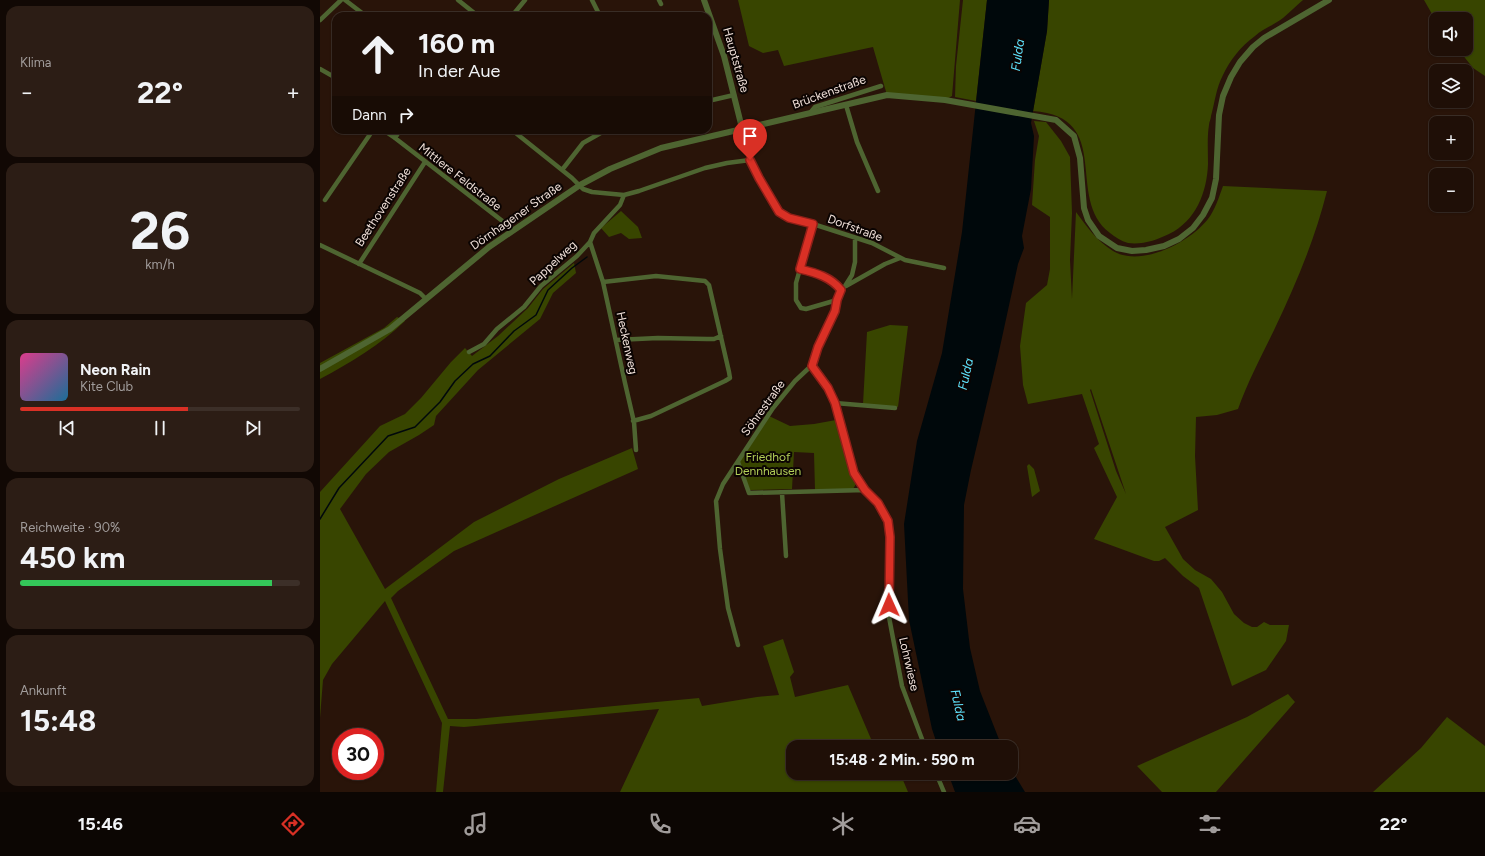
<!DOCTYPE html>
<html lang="de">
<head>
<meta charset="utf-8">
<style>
	body { margin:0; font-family:Figtree,sans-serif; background:#2c1d15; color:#f1f3f6; height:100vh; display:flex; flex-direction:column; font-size:15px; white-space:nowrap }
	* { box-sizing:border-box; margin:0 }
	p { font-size:13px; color:#a19c9b }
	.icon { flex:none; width:22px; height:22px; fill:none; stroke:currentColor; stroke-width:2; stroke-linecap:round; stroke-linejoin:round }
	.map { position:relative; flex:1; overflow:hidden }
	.drawer { display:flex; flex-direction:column; gap:6px; padding:6px; background:#110804; width:320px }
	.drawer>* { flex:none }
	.guide { position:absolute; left:12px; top:12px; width:380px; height:122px; border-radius:12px; box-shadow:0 1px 3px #0004,0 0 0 1px #3c2f28; background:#1f0f07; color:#f1f3f6; overflow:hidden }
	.controls { position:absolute; left:1109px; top:12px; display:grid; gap:8px }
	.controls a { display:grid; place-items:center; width:44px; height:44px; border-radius:8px; background:#1f0f07; box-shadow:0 1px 3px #0004,0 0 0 1px #3c2f28; font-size:20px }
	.speed { position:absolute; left:12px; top:728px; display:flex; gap:8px; font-size:20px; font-weight:700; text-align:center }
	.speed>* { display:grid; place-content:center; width:52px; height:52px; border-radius:50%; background:#1f0f07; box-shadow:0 1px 3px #0004,0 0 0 1px #3c2f28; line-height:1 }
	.speed .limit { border:6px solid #d22; background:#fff; color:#111 }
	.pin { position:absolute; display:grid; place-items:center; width:34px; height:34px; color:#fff; margin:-41px -17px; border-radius:50% 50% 50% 0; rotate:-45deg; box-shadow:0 0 4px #0007 }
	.pin .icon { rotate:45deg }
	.me { position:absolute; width:44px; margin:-22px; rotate:359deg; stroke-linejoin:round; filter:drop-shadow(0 0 3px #0008) }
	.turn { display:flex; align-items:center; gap:14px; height:84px; padding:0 20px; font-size:18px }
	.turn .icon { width:52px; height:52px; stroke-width:2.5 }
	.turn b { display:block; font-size:28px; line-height:34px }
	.then { display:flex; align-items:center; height:38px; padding:0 20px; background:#0003; gap:8px; font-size:15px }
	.big { font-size:30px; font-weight:700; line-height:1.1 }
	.drawer .widget { flex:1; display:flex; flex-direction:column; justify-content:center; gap:6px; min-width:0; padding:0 14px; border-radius:12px; background:#2c1d15 }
	.drawer .dial { align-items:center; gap:0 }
	.dial b { font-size:52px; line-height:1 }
	.song { display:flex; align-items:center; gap:12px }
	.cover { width:48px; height:48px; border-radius:6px; background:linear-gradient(135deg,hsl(330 70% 55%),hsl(200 70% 35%)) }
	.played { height:4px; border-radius:2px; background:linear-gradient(90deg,#d93025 60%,#3c2f28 60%) }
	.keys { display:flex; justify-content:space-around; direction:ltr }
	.heat { display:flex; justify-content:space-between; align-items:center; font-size:22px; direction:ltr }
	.charge { height:6px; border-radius:3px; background:linear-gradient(90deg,#34c759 90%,#3c2f28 0) }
	.trip { position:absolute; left:466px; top:740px; width:232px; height:40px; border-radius:12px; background:#1f0f07; box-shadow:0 1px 3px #0004,0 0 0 1px #3c2f28; font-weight:700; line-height:40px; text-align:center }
	.menu { display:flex; height:64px; justify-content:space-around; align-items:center; background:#0c0603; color:#a19c9b }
	.menu .icon { width:28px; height:28px }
	.menu .current { color:#d93025 }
	.menu b { font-size:18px; color:#f1f3f6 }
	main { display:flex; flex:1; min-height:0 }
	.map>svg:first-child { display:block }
	.green { fill:#384500; fill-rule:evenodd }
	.water { fill:#00080b }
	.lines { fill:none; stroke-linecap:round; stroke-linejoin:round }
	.stream { stroke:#00080b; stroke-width:1.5 }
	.minor { stroke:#4e6531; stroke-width:4.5 }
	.tertiary { stroke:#4e6531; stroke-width:6 }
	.route-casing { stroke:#8d1f18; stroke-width:10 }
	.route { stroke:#d93025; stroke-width:7 }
	.labels { text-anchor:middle; stroke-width:4; stroke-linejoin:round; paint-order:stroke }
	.street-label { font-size:12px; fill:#f0e0d9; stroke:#0b0402 }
	.park-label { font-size:12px; fill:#b3cf58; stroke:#0b0402 }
	.water-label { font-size:13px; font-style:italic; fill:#5ee1fb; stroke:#0b0402 }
</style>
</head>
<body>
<main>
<section class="drawer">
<div class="widget"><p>Klima</p>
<div class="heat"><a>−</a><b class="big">22°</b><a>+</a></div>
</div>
<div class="widget dial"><b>26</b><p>km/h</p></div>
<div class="widget">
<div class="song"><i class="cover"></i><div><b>Neon Rain</b><p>Kite Club</p></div></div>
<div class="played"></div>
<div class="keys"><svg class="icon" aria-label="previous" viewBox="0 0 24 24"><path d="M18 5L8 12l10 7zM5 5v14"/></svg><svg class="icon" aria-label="pause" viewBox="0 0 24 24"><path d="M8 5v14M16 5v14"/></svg><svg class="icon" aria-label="next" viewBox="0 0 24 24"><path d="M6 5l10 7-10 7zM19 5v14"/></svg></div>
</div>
<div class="widget"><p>Reichweite · 90%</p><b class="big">450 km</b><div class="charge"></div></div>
<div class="widget"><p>Ankunft</p><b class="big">15:48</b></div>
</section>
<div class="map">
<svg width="1165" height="792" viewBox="0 0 1165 792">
	<rect width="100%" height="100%" fill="#291409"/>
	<path class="green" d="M418,0h222l-8,96 -7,4 -58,-5 -14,-48 -89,19 -6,-16 -15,3 -14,-7z
		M643,0h24l-11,101 -21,-4 1,-31z
		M729,0h254c-7,6 -13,12 -20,18 -9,7 -20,11 -28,18 -14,10 -25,24 -32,39 -7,13 -8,27 -12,41 0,3 -2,6 -2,9 -2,12 -1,26 -1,39 -1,28 -12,57 -39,70 -12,6 -27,11 -41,9 -7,-2 -13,-6 -18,-10 -46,-35 5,-116 -77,-122l14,-80z
		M1104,0h61v76l-12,-8 -15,-19h8v-30h-30v2z
		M714,121l12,1 15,19 9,16 2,56 -2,47 2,39 4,-87c11,15 21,29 37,39 28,17 77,-9 95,-32 7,-9 11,-22 15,-33l104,5c-12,48 -31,93 -52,137 -13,27 -27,53 -37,81l-21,6 -21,2 -1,39 3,54 -33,17 18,32 12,11 16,9 11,13 12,22 10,9 8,4h5l7,-5 6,3h19l-3,16 -20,29 -34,16 -33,-98 -16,-12 -18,-18 -6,3h-5l-60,-22 23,-42 -23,-49 5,-4 -17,-50 -54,10 -5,-19 -3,-39 6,-43 21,-18 3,-16v-52l-18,-12 3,-45 4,-24zM771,389l35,105 -10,-23 -26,-81z
		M301,211l17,16 4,11 -13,1 -8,-6 -12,4 -8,-9z
		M254,263l2,10 -23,20 -13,26 -62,51 -42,46 -2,9 -15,10 -30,17 -23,22 -26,35 45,80 89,-67 85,-43 73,-31 6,21 -184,82 -56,40 -7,7 57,121h28l223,-21 3,8 55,-9 22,-2 -16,-49 20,-7 11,33 -4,5 5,20 53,-12 26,61 14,-1 1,2h-96v26h107l8,19h-288l39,-83 -195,18 -14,-1 -7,66h-7l6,-69 -57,-122 -53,63 -9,16 -3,38v-226l60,-66 25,-12 16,-16 30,-36 14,-14 7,8 26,-20 30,-28 15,-19z
		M77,317l8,4c-25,24 -55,42 -85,58v-16l64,-35z
		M570,325l18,1 -10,81 -35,-3 4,-72z
		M449,416l21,10 24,-2 22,-4 20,64 -3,5 -38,1 -1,-37 -20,-1 -2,37 -43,1 -10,-28z
		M709,464l5,5 6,22 -8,6 -5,-31z
		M968,694l7,8 -79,90h-54l-25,-26 110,-49z
		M1127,717l38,29v46h-112l48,-44z"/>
	<path class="water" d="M667,0h62l-2,31 -16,92 3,13 -3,53 -9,47 2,12 -6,16 -20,92 -27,114 -7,35 -1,84 7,59 10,43 22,56h-64l-6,-18 -23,-109 -5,-96 13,-83 25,-88 20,-121z
		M691,769l14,23h-70l-7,-19h63z"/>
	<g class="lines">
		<path class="stream" d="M0,519l19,-31 49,-52 27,-9 25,-25 15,-21 18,-17 17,-8 24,-25 22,-16 12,-25 24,-22 15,-11"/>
		<path class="minor" d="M25,0l21,16
			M138,0l20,16
			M272,0l8,16
			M339,0l2,4
			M192,16l13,-16
			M0,20l21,-20
			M0,69l16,9
			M388,101l26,-6
			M526,105l11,37 21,49
			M490,113l5,-6 66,-21
			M422,128l8,32 9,19 20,33 10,6 24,6 59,19 33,17 39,8
			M63,130l12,8 119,92
			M192,130l60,48 11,11 9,3 32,3 15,-4 66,-23 22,-5 23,-3
			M75,138l5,-8
			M242,170l21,-27 23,-13
			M5,200l48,-70
			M493,224l-17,59v17l5,8 5,1 31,-9
			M270,242l13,40 22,101 9,39 2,28
			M0,245l100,48 6,6
			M39,264l66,-102
			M480,269c16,4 31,8 41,21
			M283,282l53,-6 49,5 4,4 20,87 1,6 -5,3 -74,35 -18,5
			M526,286l39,-22 15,-6
			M296,340l42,-2 49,1h7l7,-3
			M149,352l15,-8 13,-15 27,-22 17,-21 36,-30 13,-14 4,-9 26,-28 4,-10
			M491,366l17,22 7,15 60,5
			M515,403l19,70 11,17 13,13 11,18 1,16 -2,55 1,25 13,69 23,61
			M418,462l11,31 116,-3
			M462,493l4,63
			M418,645l-10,-37 -8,-59 -4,-48 7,-17 50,-76 22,-27 16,-15 7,-19 17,-36 2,-11 4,-10 4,-4 7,-11 3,-13v-24
			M616,773l8,19"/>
		<path class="tertiary" d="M384,0l20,56 18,72
			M0,369l70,-40 99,-82 91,-62 30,-16 51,-21 226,-53 58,5 111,20 18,16 6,22 4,50 4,12 11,16 18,12 15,3 14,-1 18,-4 15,-7 14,-11 10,-13 9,-17 4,-19 3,-64 4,-19 8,-19 9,-15 13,-15 11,-9 65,-38"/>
	</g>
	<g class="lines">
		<defs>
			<path id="route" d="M430,160l9,18 20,34 10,6 24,6 -13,45c16,4 31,8 41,21l-4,10 -2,11 -17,36 -6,19 16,22 7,15 19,70 11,17 13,13 10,18 2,16 -1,68"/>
		</defs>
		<use href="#route" class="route-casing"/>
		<use href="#route" class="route"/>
	</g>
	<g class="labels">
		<g class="street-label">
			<text transform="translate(416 60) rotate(74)" y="4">Hauptstraße</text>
			<text transform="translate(509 92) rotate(-20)" y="4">Brückenstraße</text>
			<text transform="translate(140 177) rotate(38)" y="4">Mittlere Feldstraße</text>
			<text transform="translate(63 207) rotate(-57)" y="4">Beethovenstraße</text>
			<text transform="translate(196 216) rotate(-35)" y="4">Dörnhagener Straße</text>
			<text transform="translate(535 228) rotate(20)" y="4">Dorfstraße</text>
			<text transform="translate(233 263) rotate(-43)" y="4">Pappelweg</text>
			<text transform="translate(307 343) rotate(78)" y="4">Heckenweg</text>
			<text transform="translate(443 408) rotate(-54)" y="4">Söhrestraße</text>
			<text transform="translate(589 664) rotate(77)" y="4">Lohrwiese</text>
		</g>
		<g class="park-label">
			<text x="448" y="461">Friedhof<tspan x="448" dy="14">Dennhausen</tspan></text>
		</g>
		<g class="water-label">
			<text transform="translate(697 55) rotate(-82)" y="5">Fulda</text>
			<text transform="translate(645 374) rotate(-78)" y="5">Fulda</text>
			<text transform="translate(639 705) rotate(77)" y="5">Fulda</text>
		</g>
	</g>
</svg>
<div class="controls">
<a><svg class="icon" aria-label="sound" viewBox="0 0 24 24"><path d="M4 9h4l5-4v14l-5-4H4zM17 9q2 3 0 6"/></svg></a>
<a><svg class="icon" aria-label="layers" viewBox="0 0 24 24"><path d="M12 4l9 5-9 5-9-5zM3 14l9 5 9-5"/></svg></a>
<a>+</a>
<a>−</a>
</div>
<div class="speed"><div class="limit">30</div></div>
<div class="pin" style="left:430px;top:160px;background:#d93025"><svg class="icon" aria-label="arrive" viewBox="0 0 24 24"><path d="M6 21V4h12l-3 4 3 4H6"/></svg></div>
<svg class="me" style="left:569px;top:605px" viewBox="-20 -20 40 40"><path d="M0-17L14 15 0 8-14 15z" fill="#d93025" stroke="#fff" stroke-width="4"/></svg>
<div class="trip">15:48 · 2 Min. · 590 m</div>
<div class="guide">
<div class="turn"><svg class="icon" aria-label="ahead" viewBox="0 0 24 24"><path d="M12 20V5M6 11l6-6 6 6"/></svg><div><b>160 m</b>In der Aue</div></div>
<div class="then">Dann<svg class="icon" aria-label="right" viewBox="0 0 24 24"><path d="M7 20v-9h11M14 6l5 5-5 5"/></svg></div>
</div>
</div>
</main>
<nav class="menu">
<b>15:46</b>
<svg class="icon current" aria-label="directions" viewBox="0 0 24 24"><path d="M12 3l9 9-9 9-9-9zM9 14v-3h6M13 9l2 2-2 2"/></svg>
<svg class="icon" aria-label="music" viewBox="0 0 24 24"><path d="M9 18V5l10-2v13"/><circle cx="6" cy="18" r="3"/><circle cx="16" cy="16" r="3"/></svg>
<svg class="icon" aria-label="phone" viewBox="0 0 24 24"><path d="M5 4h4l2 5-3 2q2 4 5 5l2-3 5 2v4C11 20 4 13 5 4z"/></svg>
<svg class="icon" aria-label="climate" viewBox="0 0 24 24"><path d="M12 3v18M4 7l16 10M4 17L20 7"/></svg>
<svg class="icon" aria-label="car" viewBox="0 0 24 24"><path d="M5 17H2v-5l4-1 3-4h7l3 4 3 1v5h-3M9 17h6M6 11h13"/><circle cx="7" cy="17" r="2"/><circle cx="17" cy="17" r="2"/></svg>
<svg class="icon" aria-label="filters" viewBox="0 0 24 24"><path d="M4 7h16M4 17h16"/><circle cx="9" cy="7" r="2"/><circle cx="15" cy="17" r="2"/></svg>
<b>22°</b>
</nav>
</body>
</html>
